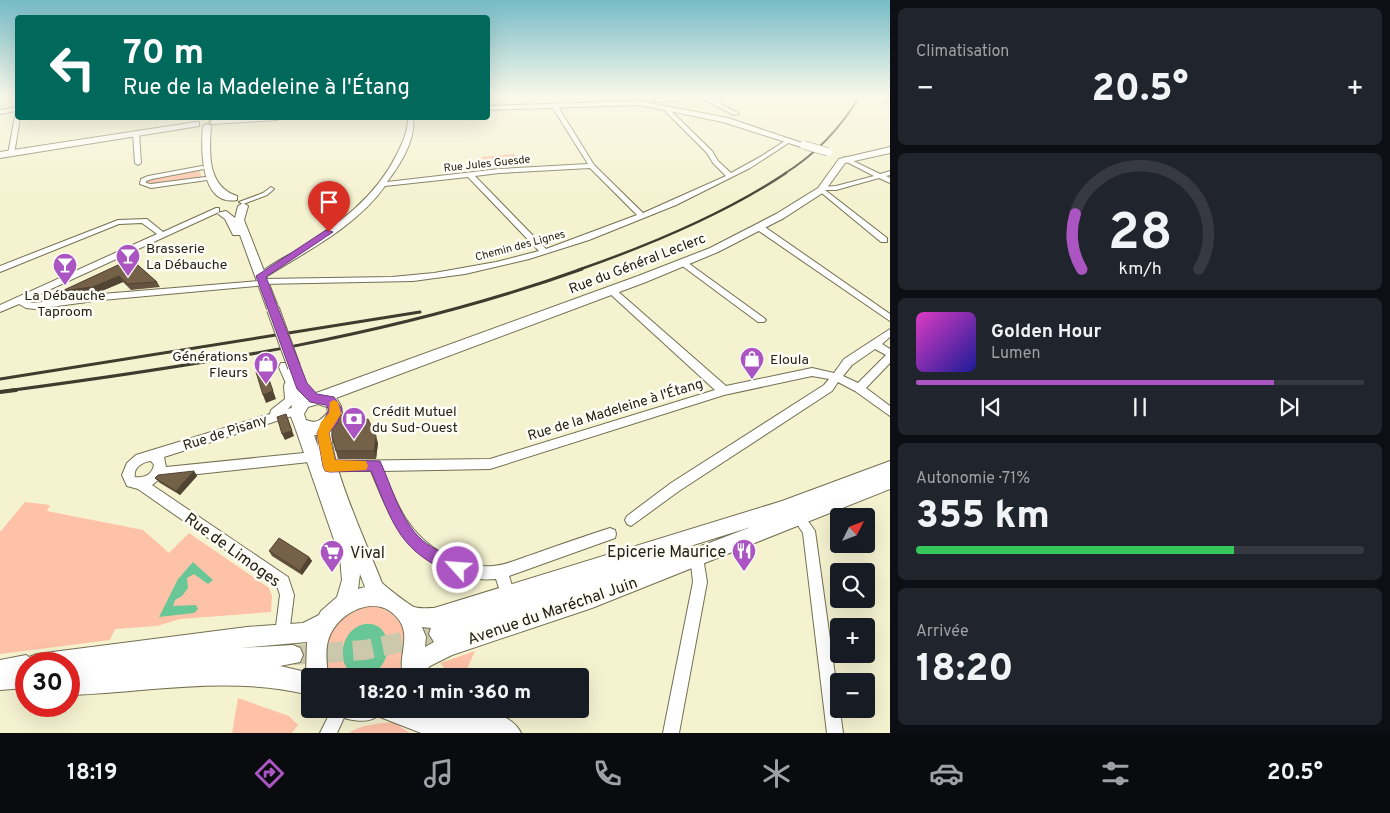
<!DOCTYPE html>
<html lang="fr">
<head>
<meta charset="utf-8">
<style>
	body { margin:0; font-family:Overpass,sans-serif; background:#20242c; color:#f1f3f6; height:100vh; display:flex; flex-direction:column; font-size:19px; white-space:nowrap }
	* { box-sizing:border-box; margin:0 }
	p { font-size:16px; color:#9ea1a6 }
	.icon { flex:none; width:28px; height:28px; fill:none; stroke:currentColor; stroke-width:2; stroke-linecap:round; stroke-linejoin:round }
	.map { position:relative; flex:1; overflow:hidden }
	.details { display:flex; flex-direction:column; gap:8px; padding:8px; background:#0d0f14; width:500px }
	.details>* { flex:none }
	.guide { position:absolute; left:15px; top:15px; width:475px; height:105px; border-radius:5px; box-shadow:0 5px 20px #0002; background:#00695c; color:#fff; overflow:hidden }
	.needle { width:32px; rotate:48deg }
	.buttons { position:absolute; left:830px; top:508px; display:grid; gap:10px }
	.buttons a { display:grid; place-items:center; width:45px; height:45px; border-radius:5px; background:#171b24; box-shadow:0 5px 20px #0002; font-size:25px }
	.speed { position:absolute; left:15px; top:652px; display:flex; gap:10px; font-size:25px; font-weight:700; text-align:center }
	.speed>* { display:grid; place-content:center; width:65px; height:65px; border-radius:50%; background:#171b24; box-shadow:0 5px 20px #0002; line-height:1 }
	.speed .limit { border:8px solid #d22; background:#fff; color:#111 }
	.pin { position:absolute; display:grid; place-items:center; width:42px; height:42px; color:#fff; margin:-51px -21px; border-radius:50% 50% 50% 0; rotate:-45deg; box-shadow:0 0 5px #0007 }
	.pin .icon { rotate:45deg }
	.me { position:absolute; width:55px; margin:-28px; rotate:296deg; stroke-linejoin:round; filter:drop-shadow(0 0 4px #0008) }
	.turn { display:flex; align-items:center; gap:18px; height:105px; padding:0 25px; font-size:22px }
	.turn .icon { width:65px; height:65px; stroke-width:2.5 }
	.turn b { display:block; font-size:35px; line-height:42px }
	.big { font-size:38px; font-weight:800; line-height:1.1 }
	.details .tile { flex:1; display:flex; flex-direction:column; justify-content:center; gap:8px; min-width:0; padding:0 18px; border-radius:8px; background:#20242c }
	.details .dial { align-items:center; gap:0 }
	.dial svg { height:130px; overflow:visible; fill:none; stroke:#363941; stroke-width:7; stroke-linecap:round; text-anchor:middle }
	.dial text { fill:#f1f3f6; stroke:none }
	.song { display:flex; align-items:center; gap:15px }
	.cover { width:60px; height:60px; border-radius:8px; background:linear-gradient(135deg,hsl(310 70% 55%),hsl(240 70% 35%)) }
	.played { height:5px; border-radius:2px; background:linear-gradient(90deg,#ab55c3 80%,#363941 80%) }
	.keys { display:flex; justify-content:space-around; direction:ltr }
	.heat { display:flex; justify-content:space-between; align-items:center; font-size:28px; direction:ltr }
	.charge { height:8px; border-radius:4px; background:linear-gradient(90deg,#34c759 71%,#363941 0) }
	.trip { position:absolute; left:301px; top:668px; width:288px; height:50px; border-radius:5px; background:#171b24; box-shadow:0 5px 20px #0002; font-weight:800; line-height:50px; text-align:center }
	.tab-bar { display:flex; height:80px; justify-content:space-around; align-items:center; background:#090b0e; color:#9ea1a6 }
	.tab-bar .icon { width:35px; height:35px }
	.tab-bar .active { color:#ab55c3 }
	.tab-bar b { font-size:22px; color:#f1f3f6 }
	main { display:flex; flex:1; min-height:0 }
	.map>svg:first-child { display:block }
	.green { fill:#fec2a8 }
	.water { fill:#69c696 }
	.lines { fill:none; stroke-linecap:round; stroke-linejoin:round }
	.secondary-tunnel { stroke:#cbc8ab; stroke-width:20; stroke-dasharray:20 10; stroke-linecap:butt }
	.street-casing { stroke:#737052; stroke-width:2 }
	.secondary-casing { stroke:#737052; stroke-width:2 }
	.street { fill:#fff; fill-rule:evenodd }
	.secondary { fill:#fff; fill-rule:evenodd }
	.rail-far3 { stroke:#3e3c2d; stroke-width:2 }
	.rail-far2 { stroke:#3e3c2d; stroke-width:2.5 }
	.rail-far1 { stroke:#3e3c2d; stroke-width:3 }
	.rail { stroke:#3e3c2d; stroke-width:4 }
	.secondary-bridge-far1-casing { stroke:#737052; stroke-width:9; stroke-linecap:butt }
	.secondary-bridge-casing { stroke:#737052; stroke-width:14; stroke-linecap:butt }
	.secondary-bridge-far1 { stroke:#fff; stroke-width:8 }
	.secondary-bridge { stroke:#fff; stroke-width:12 }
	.wall { fill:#64533e }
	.shaded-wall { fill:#514432 }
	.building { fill:#746148; stroke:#514432 }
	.route { fill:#ab55c3; stroke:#6f377f }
	.slow { fill:#f59e0b }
	.labels { text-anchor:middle; stroke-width:5; stroke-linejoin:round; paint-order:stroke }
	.far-street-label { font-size:11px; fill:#242216; stroke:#fefef7 }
	.poi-label { font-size:14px; fill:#242216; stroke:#fefef7; text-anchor:start }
	.street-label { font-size:14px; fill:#242216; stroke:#fefef7 }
	.near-street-label { font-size:16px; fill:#242216; stroke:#fefef7 }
	.near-poi-label { font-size:16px; fill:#242216; stroke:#fefef7; text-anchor:end }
</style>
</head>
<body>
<main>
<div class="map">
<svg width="890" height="733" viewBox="0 0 890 733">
	<rect width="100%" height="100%" fill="#f5f2d0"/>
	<path class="green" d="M514,154l4,8 -33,3 -4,-8z
		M199,170l3,8 -52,6 -4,-1 3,-4z
		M25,502l25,3 -3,6 96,19 26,23 20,-20 80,55 3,8 -1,16 -91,7 -23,7 -42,3 -5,11 -110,14v-122z
		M364,605c41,2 52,37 34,71h-70c-8,-19 -2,-47 14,-61 6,-4 15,-7 22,-10z
		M475,651l-11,25h-13l-11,-13z
		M238,698l51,18 9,9 -6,8h-60z
		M393,722l17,11h-61c13,-9 29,-9 44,-11z"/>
	<path class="water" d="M193,562l20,18 -5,4 -14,-10 -7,4 1,10 -6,8 -7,4 -2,6 23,-1 2,4 -4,4 -35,4 19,-38z
		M365,624c31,-3 29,47 1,51 -31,5 -31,-45 -1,-51z"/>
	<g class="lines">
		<path class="secondary-tunnel" d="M293,655l72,-5 74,-16"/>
		<defs>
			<path id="street" d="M707,97l31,16 1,1 -5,1 -33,-17z
				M554,103l3,2 37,60 49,48 83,-37 -13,-13 -6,-10 -44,-44v-2h4l45,44 6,10 13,12 29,-16 28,-18 5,1 -43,28 -74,37 -87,35 -60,19 -64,15 -52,7 -152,3 -4,2 -155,14 -67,9 -9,-1 -7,-4 -19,8v-7l157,-71 -15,-11 -23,1 -119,48v-6l118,-46 29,-1 16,13 53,-24h3v4l-192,88 4,3h4l67,-9 157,-13 4,-2 129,-2 42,-4 62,-11 43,-11 -71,-74 -83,9c-29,41 -80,66 -121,92l-3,1 -4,-3c11,-11 29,-19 42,-27 40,-25 77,-52 98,-95 6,-12 11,-23 11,-36h5c3,22 -13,47 -26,64l112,-13 89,-5 -37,-59zM590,168l47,47 -91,34 -71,-73 24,-3z
				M18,107v11h2l-6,36 -3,2 -3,-2 8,-43 -16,3v-4z
				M136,131l3,2 2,30 -3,2 -3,-2 -2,-30z
				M845,157l35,17 10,-3v4l-4,1 4,2v5l-11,-5 -43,12h-11l62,48v4h-6l-63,-52 3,-3 15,-1 38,-10 -31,-16v-2z
				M202,166l2,1v2l-52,10 -6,2v2l5,1 54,-7 2,1v2l-56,8 -11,-4 1,-5 7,-3z
				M271,187l3,2 -7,6 -24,9 -4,-2 24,-9z
				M756,225h6l128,89v7l-134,-92z
				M684,260l80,58 2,2 -2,2h-6l-77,-57v-4z
				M611,287l3,1 112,98 86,-18 22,5 10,-14 46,-30v8l-8,7 8,5v14l-24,25 24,18v10l-35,-25 -17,-9 -6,9 -153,100 -48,35 -4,-2 -2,-4 2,-4 44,-33 153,-98 5,-6 -17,-3 -88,19 -234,74 -107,2c7,16 13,33 23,48 18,28 53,50 87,47 14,-1 28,-8 41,-12 25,-9 51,-18 76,-26l5,2 1,4 -1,4 -106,38 6,19 -2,5 -5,2 -5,-2 -7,-21c-19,2 -37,-2 -55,-12 -43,-24 -52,-53 -70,-96h-41l-4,-1 -2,-4 2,-4 4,-1 160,-2 225,-69 -107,-98 -1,-2 1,-2zM875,349l11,6 -28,28 -15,-7 9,-11z
				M289,382l4,1 2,18 -7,8 10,-3 4,1 1,3 -1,3 -138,44 2,10 148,-15 4,1 2,4 -2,4 -157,17 -9,7 136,92 6,18 -5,39 -2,5 -5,2 -5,-2 -2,-5 5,-39 -3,-9 -139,-97 -11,-3 -5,-11 5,-12 9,-8 134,-41 1,-4 14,-11 -1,-13 1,-3zM151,461l3,4c-2,10 -10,13 -19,12 -2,-9 7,-15 16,-16z
				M799,512l4,2 12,17 28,202h-16l-24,-200 -10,-15 2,-4z
				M697,549l5,2 5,31 -28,151h-16l30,-151 -3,-26 2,-5z
				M332,709h16l-11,24h-17z"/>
			<path id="secondary" d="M663,97h60l-67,5 -4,-2z
				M886,97h4v6h-3z
				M639,101l89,17 80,27 -4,3 -81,-26 -84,-17 -151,5v-4z
				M248,118h33l-4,2 -64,4 -4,-2 4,-2z
				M196,122h3v4l-199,32v-6z
				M207,124l4,2c-2,27 -4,60 26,70v4c-37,7 -36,-52 -34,-74z
				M890,147v6l-45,10 -21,29 -40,26 -66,34 -72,30 -310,116 5,8 1,8c-2,5 -9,10 -10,16 -5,30 38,121 50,153 3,3 27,22 32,24 5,2 14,1 20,1l348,-107 108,-40v28l-298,119 -140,47 -22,11 -9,10h-17c-8,-17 8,-38 -5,-56 -21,-30 -64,-7 -71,21 -3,10 -1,25 0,35h-18v19c-80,-20 -160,-3 -241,0v-31h-43v24l-26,2v-30l26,-5 3,2 8,-3 210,-27 56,-4 16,-8 2,-4 16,-14 5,-17 -2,-23 -44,-127 -6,-16c6,-13 -6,-34 -11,-47l2,-4h10l13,33 15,-4 319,-116 72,-28 66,-34 42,-26 21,-29zM318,404l9,3 1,5c-8,9 -11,12 -22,8l-2,-6 4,-7zM314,435h3l1,12zM751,527l-68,26 4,-6zM360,574l5,13 -7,2zM422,627l9,1 -2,6 5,8 -9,5 1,-10zM307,642l-1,30 -26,-6 20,-4 3,-7 -3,-7 -7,-3 -53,3z
				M243,203l5,3 -4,14 35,89 -2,3 -4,1 -6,-4 -27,-74h-7l-8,-16 -8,-6 9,-2 9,7 3,-12z
				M339,709h109c10,4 20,-1 31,0 15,2 36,10 42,24h-100l-41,-16 -1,-3c-7,10 -27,7 -37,3z"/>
		</defs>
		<use href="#street" class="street-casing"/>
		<use href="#secondary" class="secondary-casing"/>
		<use href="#street" class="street"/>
		<use href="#secondary" class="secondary"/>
		<path class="rail-far3" d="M784,174c32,-20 56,-45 75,-77"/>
		<path class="rail-far2" d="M578,270c72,-25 145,-55 208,-97"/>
		<path class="rail-far1" d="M0,379l420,-67
			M6,391c195,-26 390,-55 576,-122"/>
		<path class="rail" d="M0,392l16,-2"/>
		<defs>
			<path id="secondary-bridge-far1" d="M804,145l24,7"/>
			<path id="secondary-bridge" d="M273,309l21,58"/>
		</defs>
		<use href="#secondary-bridge-far1" class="secondary-bridge-far1-casing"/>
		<use href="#secondary-bridge" class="secondary-bridge-casing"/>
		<use href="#secondary-bridge-far1" class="secondary-bridge-far1"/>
		<use href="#secondary-bridge" class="secondary-bridge"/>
	</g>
	<path class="wall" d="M131,259l26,23 3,5 -29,3 -8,-8 -26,11 -31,4 -4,-6z
		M335,420l15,3 9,-1 19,21 -2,16h-38l-6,-23 4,-12z
		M194,471l3,5 -17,19 -20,-12 -5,-5z
		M269,551l40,6 3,4 -10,14 -30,-19z"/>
	<path class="shaded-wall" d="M119,276l4,6 -26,11 -31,4 -4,-6z
		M265,368l11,31 -10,4 -3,-8z
		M286,414l8,22 -9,4 -3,-6z
		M376,436l2,7 -2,16 -2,-8z
		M194,471l3,5 -17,19 -4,-4z
		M309,557l3,4 -10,14 -2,-4z"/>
	<path class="building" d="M131,259l26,23 -29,2 -9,-8 -26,11 -31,4z
		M265,368l8,23 -10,4 -7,-23z
		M345,411l5,12 8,-4 1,3 9,-3 8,17 -2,15h-38l-4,-15v-9l6,-4 -3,-3z
		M286,414l6,17 -10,3 -5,-17z
		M194,471l-18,20 -21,-13 3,-3z
		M279,538l30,19 -9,14 -31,-20z"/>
	<linearGradient id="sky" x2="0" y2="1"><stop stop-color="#75bbc7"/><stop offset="0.48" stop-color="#faf9ea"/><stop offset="1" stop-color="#faf9ea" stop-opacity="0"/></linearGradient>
	<rect width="890" height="200" fill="url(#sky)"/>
	<path class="route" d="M326,230l7,2 -67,45 41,106 10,11 17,3 8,12 -4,13 -9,11 6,27 45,1c12,26 20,59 42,79 12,10 27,16 41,23l2,5 -2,6 -5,2c-59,-24 -64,-50 -87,-105l-41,1 -5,-1 -2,-5 -6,-33 12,-23 -3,-5 -16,-3 -13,-13 -41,-113z"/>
	<path class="slow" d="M334,400l4,2 3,12 -12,19 6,27 31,1 2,5 -2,4 -36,2 -5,-1 -2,-5 -6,-33 4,-11 8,-9 1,-11z"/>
	<defs>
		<symbol id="bar-pin" viewBox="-11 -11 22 30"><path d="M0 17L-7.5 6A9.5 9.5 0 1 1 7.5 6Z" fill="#ab55c3" stroke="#fefef7"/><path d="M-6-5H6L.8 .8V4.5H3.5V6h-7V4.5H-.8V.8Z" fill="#fff"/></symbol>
		<symbol id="shop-pin" viewBox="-11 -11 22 30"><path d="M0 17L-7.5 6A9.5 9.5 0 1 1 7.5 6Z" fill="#ab55c3" stroke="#fefef7"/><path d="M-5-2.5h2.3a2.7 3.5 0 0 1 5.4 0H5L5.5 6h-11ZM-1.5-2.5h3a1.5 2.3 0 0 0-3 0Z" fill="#fff"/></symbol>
		<symbol id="bank-pin" viewBox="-11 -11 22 30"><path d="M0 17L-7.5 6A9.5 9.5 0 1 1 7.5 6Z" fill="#ab55c3" stroke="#fefef7"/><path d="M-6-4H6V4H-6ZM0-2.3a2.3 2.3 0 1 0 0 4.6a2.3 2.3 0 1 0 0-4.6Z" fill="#fff"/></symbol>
		<symbol id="restaurant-pin" viewBox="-11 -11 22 30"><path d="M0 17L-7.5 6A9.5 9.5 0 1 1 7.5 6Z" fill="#ab55c3" stroke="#fefef7"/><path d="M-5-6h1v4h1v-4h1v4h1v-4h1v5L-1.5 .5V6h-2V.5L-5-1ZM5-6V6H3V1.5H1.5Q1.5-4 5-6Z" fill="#fff"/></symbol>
		<symbol id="supermarket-pin" viewBox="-11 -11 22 30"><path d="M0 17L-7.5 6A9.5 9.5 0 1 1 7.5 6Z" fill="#ab55c3" stroke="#fefef7"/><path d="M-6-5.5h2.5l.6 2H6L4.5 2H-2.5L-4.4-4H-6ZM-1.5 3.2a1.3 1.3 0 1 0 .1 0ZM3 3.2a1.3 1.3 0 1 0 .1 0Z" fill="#fff"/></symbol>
	</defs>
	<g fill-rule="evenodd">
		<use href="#bar-pin" x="114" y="242" width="28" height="38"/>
		<use href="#bar-pin" x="51" y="251" width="28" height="38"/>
		<use href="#shop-pin" x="738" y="345" width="28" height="38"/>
		<use href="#shop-pin" x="252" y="350" width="28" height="38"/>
		<use href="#bank-pin" x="340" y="405" width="28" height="38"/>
		<use href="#restaurant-pin" x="730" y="537" width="28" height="38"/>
		<use href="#supermarket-pin" x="318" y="538" width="28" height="38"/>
	</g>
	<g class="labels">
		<g class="far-street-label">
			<text transform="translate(487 163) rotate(-6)" y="4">Rue Jules Guesde</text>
			<text transform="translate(520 245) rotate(-15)" y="4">Chemin des Lignes</text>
		</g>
		<g class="poi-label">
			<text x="146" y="253">Brasserie<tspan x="146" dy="16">La Débauche</tspan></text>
			<text x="65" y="300" text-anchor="middle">La Débauche<tspan x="65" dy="16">Taproom</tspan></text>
			<text x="248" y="361" text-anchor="end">Générations<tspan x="248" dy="16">Fleurs</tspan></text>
			<text x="770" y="364">Eloula</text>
			<text x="372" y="416">Crédit Mutuel<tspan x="372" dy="16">du Sud-Ouest</tspan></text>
		</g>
		<g class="street-label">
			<text transform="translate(637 263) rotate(-21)" y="5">Rue du Général Leclerc</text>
			<text transform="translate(615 409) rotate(-17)" y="5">Rue de la Madeleine à l'Étang</text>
			<text transform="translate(225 432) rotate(-18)" y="5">Rue de Pisany</text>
		</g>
		<g class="near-street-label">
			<text transform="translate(233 549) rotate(36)" y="6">Rue de Limoges</text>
			<text transform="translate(552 610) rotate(-19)" y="6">Avenue du Maréchal Juin</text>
		</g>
		<g class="near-poi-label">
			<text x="726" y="557">Epicerie Maurice</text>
			<text x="350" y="558" text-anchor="start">Vival</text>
		</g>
	</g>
</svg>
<div class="buttons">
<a><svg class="needle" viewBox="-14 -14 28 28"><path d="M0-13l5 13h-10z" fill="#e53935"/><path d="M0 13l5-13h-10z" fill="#9ea1a6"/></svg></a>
<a><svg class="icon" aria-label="search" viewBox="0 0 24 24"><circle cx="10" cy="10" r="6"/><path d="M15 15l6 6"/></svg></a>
<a>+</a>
<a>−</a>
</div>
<div class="speed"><div class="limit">30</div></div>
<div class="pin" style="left:329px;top:232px;background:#d93025"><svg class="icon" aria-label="arrive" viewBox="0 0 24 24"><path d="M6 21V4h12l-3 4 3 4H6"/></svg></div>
<svg class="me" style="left:458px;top:568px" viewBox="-20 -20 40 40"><circle r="17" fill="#ab55c3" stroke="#fff" stroke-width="3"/><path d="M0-11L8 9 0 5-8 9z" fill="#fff"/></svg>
<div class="trip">18:20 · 1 min · 360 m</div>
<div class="guide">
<div class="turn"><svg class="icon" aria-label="left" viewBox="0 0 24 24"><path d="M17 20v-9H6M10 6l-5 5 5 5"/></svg><div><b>70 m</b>Rue de la Madeleine à l'Étang</div></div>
</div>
</div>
<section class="details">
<div class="tile"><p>Climatisation</p>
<div class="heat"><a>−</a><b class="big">20.5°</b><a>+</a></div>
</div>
<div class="tile dial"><svg viewBox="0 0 100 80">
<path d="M14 69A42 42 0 1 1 86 69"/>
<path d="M14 69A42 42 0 0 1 10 35" stroke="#ab55c3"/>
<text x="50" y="56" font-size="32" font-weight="700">28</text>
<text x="50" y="72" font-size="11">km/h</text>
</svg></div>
<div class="tile">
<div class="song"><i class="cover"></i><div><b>Golden Hour</b><p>Lumen</p></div></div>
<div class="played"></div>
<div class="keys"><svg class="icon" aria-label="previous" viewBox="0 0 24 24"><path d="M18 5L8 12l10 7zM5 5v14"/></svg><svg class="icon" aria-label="pause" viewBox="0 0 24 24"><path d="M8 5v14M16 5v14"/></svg><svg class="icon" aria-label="next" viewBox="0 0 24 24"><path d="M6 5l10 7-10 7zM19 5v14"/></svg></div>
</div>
<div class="tile"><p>Autonomie · 71%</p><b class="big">355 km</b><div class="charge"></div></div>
<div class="tile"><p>Arrivée</p><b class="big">18:20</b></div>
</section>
</main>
<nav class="tab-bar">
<b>18:19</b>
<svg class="icon active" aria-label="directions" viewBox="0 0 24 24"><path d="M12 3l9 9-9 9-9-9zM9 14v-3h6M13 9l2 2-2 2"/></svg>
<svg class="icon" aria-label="music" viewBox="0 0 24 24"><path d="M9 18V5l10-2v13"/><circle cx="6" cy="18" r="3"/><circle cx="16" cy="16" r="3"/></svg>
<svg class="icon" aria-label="phone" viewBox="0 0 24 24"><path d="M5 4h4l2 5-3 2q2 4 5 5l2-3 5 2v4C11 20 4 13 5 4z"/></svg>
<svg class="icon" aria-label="climate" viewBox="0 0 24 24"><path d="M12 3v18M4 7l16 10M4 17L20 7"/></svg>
<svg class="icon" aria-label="car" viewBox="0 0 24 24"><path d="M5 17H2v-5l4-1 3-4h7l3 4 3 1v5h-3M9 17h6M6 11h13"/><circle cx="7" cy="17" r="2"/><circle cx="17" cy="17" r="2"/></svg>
<svg class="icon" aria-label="filters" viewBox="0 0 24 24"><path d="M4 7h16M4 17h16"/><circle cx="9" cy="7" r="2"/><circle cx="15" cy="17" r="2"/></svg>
<b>20.5°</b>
</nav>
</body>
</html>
